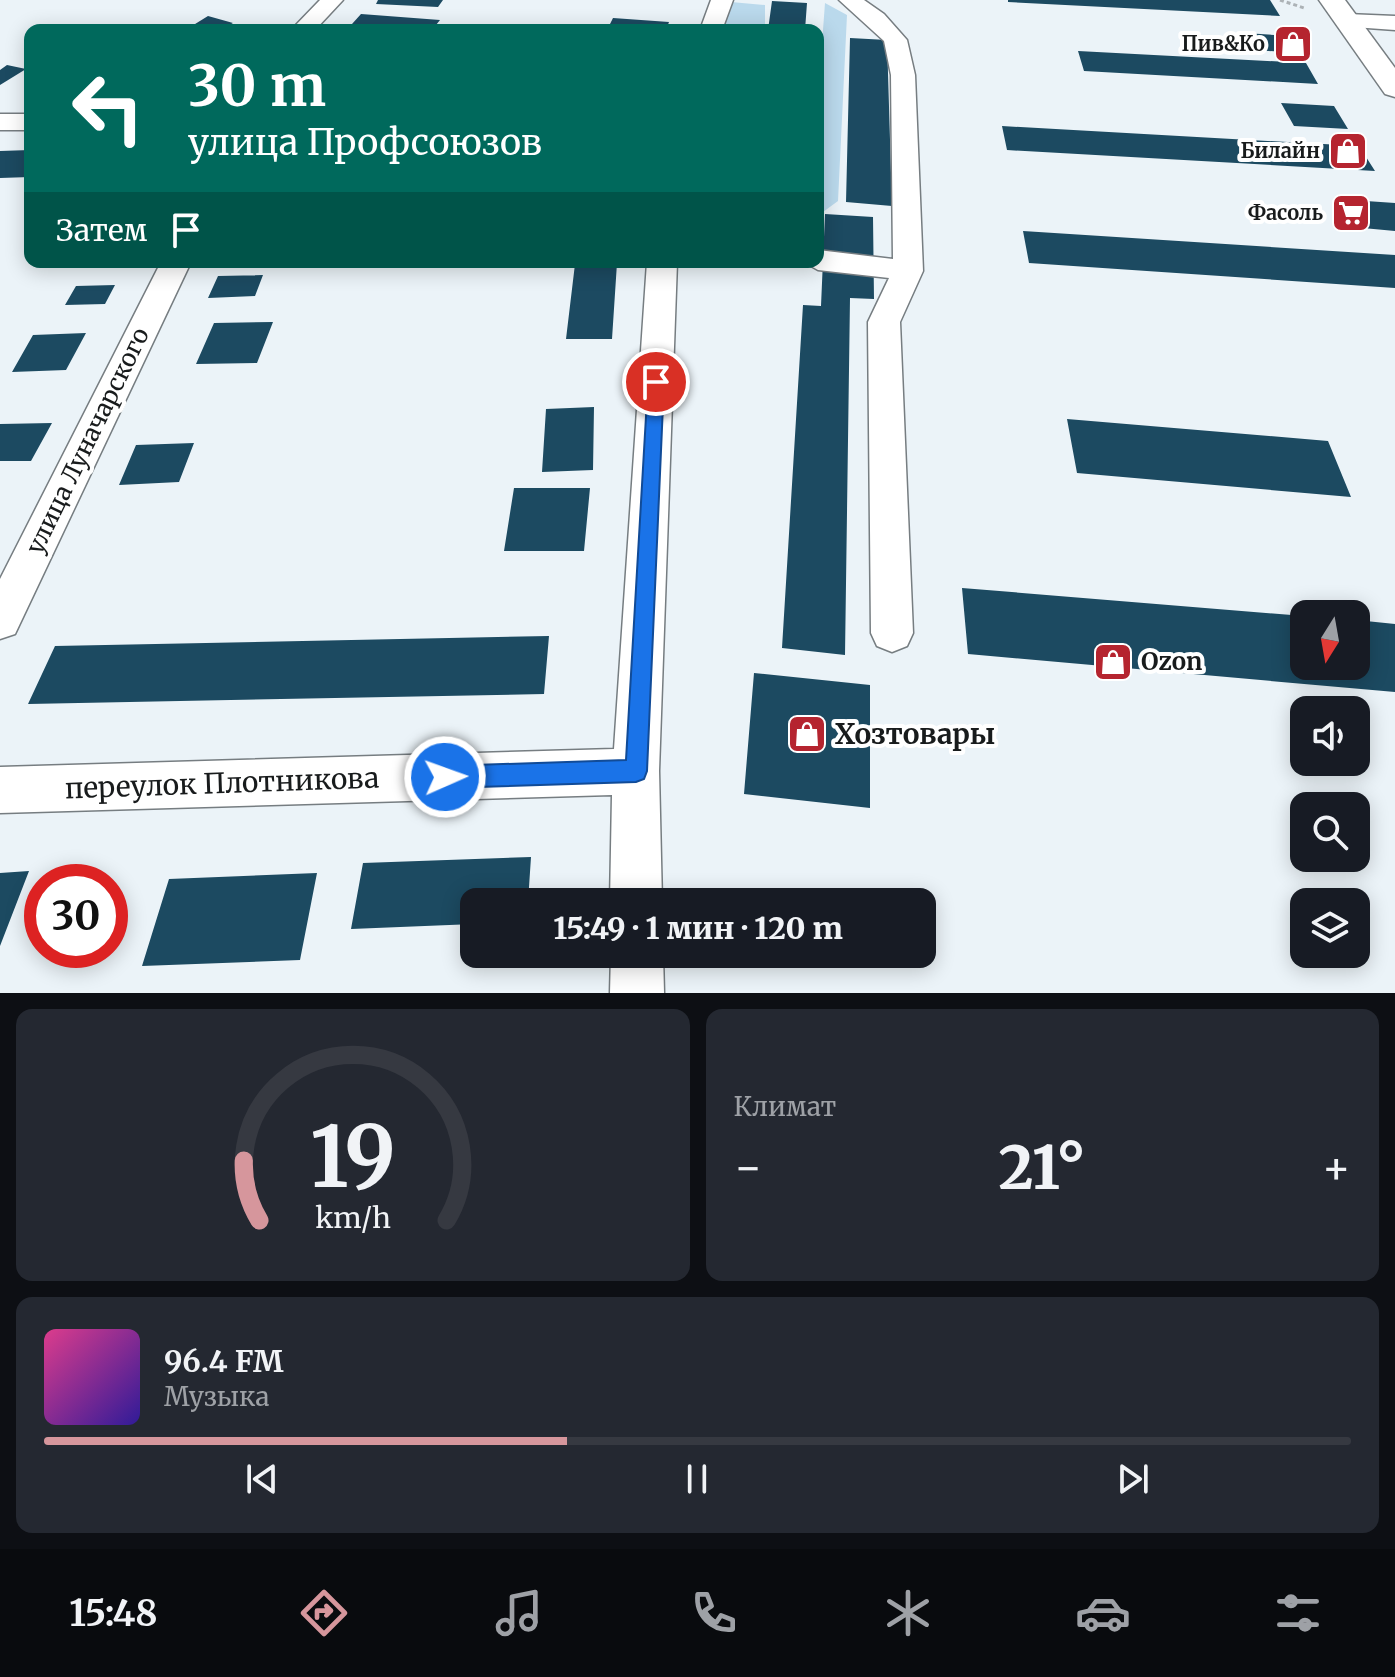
<!DOCTYPE html>
<html lang="ru">
<head>
<meta charset="utf-8">
<style>
	body { margin:0; font-family:Merriweather,serif; background:#242831; color:#f1f3f6; height:100vh; display:flex; flex-direction:column; font-size:30px; white-space:nowrap }
	* { box-sizing:border-box; margin:0 }
	p { font-size:26px; color:#9ea1a6 }
	.icon { flex:none; width:44px; height:44px; fill:none; stroke:currentColor; stroke-width:2; stroke-linecap:round; stroke-linejoin:round }
	.map { position:relative; height:993px; overflow:hidden }
	.drawer { display:flex; flex-direction:column; gap:16px; padding:16px; background:#0d0f14; flex:1 }
	.drawer>* { flex:none }
	.hud { position:absolute; left:24px; top:24px; width:800px; height:244px; border-radius:16px; box-shadow:0 4px 20px #0003; background:#00695c; color:#fff; overflow:hidden }
	.needle { width:52px; rotate:191deg }
	.buttons { position:absolute; left:1290px; top:600px; display:grid; gap:16px }
	.buttons a { display:grid; place-items:center; width:80px; height:80px; border-radius:16px; background:#171b24; box-shadow:0 4px 20px #0003; font-size:40px }
	.speed { position:absolute; left:24px; top:864px; display:flex; gap:16px; font-size:40px; font-weight:700; text-align:center }
	.speed>* { display:grid; place-content:center; width:104px; height:104px; border-radius:50%; background:#171b24; box-shadow:0 4px 20px #0003; line-height:1 }
	.speed .limit { border:12px solid #d22; background:#fff; color:#111 }
	.pin { position:absolute; display:grid; place-items:center; width:68px; height:68px; color:#fff; margin:-34px; border:4px solid #fff; border-radius:50%; box-shadow:0 2px 8px #0007 }
	.me { position:absolute; width:88px; margin:-44px; rotate:88deg; stroke-linejoin:round; filter:drop-shadow(0 0 6px #0008) }
	.turn { display:flex; align-items:center; gap:28px; height:168px; padding:0 32px; font-size:36px }
	.turn .icon { width:104px; height:104px; stroke-width:2.5 }
	.turn b { display:block; font-size:56px; line-height:68px }
	.then { display:flex; align-items:center; height:76px; padding:0 32px; background:#0003; gap:16px; font-size:30px }
	.big { font-size:60px; font-weight:800; line-height:1.1 }
	.drawer .tile { flex:1; display:flex; flex-direction:column; justify-content:center; gap:12px; min-width:0; padding:0 28px; border-radius:16px; background:#242831 }
	.drawer .dial { align-items:center; gap:0 }
	.dial svg { height:208px; overflow:visible; fill:none; stroke:#363941; stroke-width:7; stroke-linecap:round; text-anchor:middle }
	.dial text { fill:#f1f3f6; stroke:none }
	.song { display:flex; align-items:center; gap:24px }
	.cover { width:96px; height:96px; border-radius:12px; background:linear-gradient(135deg,hsl(330 70% 55%),hsl(250 70% 35%)) }
	.played { height:8px; border-radius:4px; background:linear-gradient(90deg,#d6969c 40%,#363941 40%) }
	.keys { display:flex; justify-content:space-around; direction:ltr }
	.heat { display:flex; justify-content:space-between; align-items:center; font-size:44px; direction:ltr }
	.drawer .tiles { flex:1; display:grid; gap:16px; grid-template-columns:1fr 1fr }
	.tile:last-child { grid-column:span 2 }
	.trip { position:absolute; left:460px; top:888px; width:476px; height:80px; border-radius:16px; background:#171b24; box-shadow:0 4px 20px #0003; font-weight:800; line-height:80px; text-align:center }
	.dock { display:flex; height:128px; justify-content:space-around; align-items:center; background:#090b0e; color:#9ea1a6 }
	.dock .icon { width:56px; height:56px }
	.dock .selected { color:#d6969c }
	.dock b { font-size:36px; color:#f1f3f6 }
	.map>svg:first-child { display:block }
	.green { fill:#bad9ec }
	.building { fill:#1c4a61 }
	.lines { fill:none; stroke-linecap:round; stroke-linejoin:round }
	.minor-casing { stroke:#767d81; stroke-width:3 }
	.major-casing { stroke:#767d81; stroke-width:3 }
	.path { stroke:#acb2b6; stroke-width:3; stroke-dasharray:4 3; stroke-linecap:butt }
	.minor { fill:#fff; fill-rule:evenodd }
	.major { fill:#fff; fill-rule:evenodd }
	.route { fill:#1a73e8; stroke:#114b97; stroke-width:2 }
	.labels { text-anchor:middle; stroke-width:8; stroke-linejoin:round; paint-order:stroke }
	.far-poi-label { font-size:20px; font-weight:bold; fill:#181b1c; stroke:#fff; text-anchor:end }
	.street-label { font-size:24px; fill:#181b1c; stroke:#fff }
	.poi-label { font-size:24px; font-weight:bold; fill:#181b1c; stroke:#fff; text-anchor:start }
	.near-poi-label { font-size:28px; font-weight:bold; fill:#181b1c; stroke:#fff; text-anchor:start }
	.near-street-label { font-size:28px; fill:#181b1c; stroke:#fff }
</style>
</head>
<body>
<div class="map">
<svg width="1395" height="993" viewBox="0 0 1395 993">
	<rect width="100%" height="100%" fill="#ebf3f8"/>
	<path class="green" d="M731,2l34,3v25h-44z
		M825,3l22,12 -9,186 -15,11 -5,11v-165l3,-1z"/>
	<path class="building" d="M378,0h65l-5,7 -62,-3z
		M1008,0h262l10,16 -272,-14z
		M772,1l35,2 -2,27h-37z
		M361,14l79,6 -8,10 -80,-6z
		M208,16l25,7 -12,7 -34,-1z
		M613,18l56,4 -3,8h-59z
		M1245,33l46,3 10,17 -47,-3z
		M850,38l37,2 5,166 -46,-4z
		M1078,51l228,12 12,21 -234,-13z
		M7,65l19,4 -26,16v-15z
		M1281,103l53,3 14,23 -54,-3z
		M1002,126l357,20 16,25 -368,-21z
		M30,150v27l-30,1v-27z
		M1337,199l58,4v28l-43,-4z
		M825,214l48,3 1,82 -24,-1 -5,357 -63,-7 21,-343 18,1z
		M1023,231l372,24v33l-366,-25z
		M617,263l-5,76h-46l9,-75z
		M263,275l-8,21 -47,2 10,-22z
		M115,285l-10,19 -40,1 11,-19z
		M273,322l-16,41 -61,1 18,-41z
		M86,333l-20,37 -54,2 21,-37z
		M594,407l-1,63 -51,2 4,-63z
		M1067,419l261,22 23,56 -274,-24z
		M52,423l-21,38h-31v-37z
		M194,443l-15,39 -60,3 17,-40z
		M514,488h76l-6,63h-80z
		M962,588l342,28v50h52v-46l39,4v68l-427,-38z
		M549,636l-5,58 -516,10 27,-58z
		M754,673l116,12v123l-126,-14z
		M531,857l-3,45h-54v22l-123,5 12,-66z
		M29,871l-29,75v-73z
		M317,873l-17,87 -158,6 27,-87z"/>
	<g class="lines">
		<defs>
			<path id="minor" d="M320,0h23l-28,30h-24z
				M711,0h22l-11,30h-22z
				M839,0h25l20,14 23,26 8,35 8,196 -23,51 13,311 -6,13 -15,6 -15,-6 -6,-13 -3,-311 21,-44 -71,-8 -14,-8h14v-12l75,9 -2,-184 -7,-34z
				M1347,14l48,2v14l-56,-4 -3,-5z
				M0,114h30v16h-30z
				M161,262h30l-176,372 -15,5v-60z
				M647,262h30l-18,509 3,131h-52l2,-107 -612,18v-46l614,-18z
				M611,954h52l1,39h-54z"/>
			<path id="major" d="M1319,0h26l50,68v29l-10,-3z"/>
		</defs>
		<use href="#minor" class="minor-casing"/>
		<use href="#major" class="major-casing"/>
		<path class="path" d="M1280,0l24,8"/>
		<use href="#minor" class="minor"/>
		<use href="#major" class="major"/>
	</g>
	<path class="route" d="M656,377l8,5 -17,389 -3,8 -8,3 -191,6 -8,-3 -3,-8 3,-8 8,-3 181,-6 22,-378z"/>
	<defs>
		<symbol id="shop-square" viewBox="-11 -11 22 22"><rect x="-9" y="-9" width="18" height="18" rx="4" fill="#b5242f" stroke="#fff"/><path d="M-5-2.5h2.3a2.7 3.5 0 0 1 5.4 0H5L5.5 6h-11ZM-1.5-2.5h3a1.5 2.3 0 0 0-3 0Z" fill="#fff"/></symbol>
		<symbol id="supermarket-square" viewBox="-11 -11 22 22"><rect x="-9" y="-9" width="18" height="18" rx="4" fill="#b5242f" stroke="#fff"/><path d="M-6-5.5h2.5l.6 2H6L4.5 2H-2.5L-4.4-4H-6ZM-1.5 3.2a1.3 1.3 0 1 0 .1 0ZM3 3.2a1.3 1.3 0 1 0 .1 0Z" fill="#fff"/></symbol>
	</defs>
	<g fill-rule="evenodd">
		<use href="#shop-square" x="1271" y="22" width="44" height="44"/>
		<use href="#shop-square" x="1326" y="129" width="44" height="44"/>
		<use href="#supermarket-square" x="1329" y="191" width="44" height="44"/>
		<use href="#shop-square" x="1091" y="640" width="44" height="44"/>
		<use href="#shop-square" x="785" y="712" width="44" height="44"/>
	</g>
	<g class="labels">
		<g class="far-poi-label">
			<text x="1265" y="51">Пив&amp;Ко</text>
			<text x="1320" y="158">Билайн</text>
			<text x="1323" y="220">Фасоль</text>
		</g>
		<g class="street-label">
			<text transform="translate(88 441) rotate(-64)" y="8">улица Луначарского</text>
		</g>
		<g class="poi-label">
			<text x="1141" y="670">Ozon</text>
		</g>
		<g class="near-poi-label">
			<text x="835" y="744">Хозтовары</text>
		</g>
		<g class="near-street-label">
			<text transform="translate(222 783) rotate(-2)" y="10">переулок Плотникова</text>
		</g>
	</g>
</svg>
<div class="buttons">
<a><svg class="needle" viewBox="-14 -14 28 28"><path d="M0-13l5 13h-10z" fill="#e53935"/><path d="M0 13l5-13h-10z" fill="#9ea1a6"/></svg></a>
<a><svg class="icon" aria-label="sound" viewBox="0 0 24 24"><path d="M4 9h4l5-4v14l-5-4H4zM17 9q2 3 0 6"/></svg></a>
<a><svg class="icon" aria-label="search" viewBox="0 0 24 24"><circle cx="10" cy="10" r="6"/><path d="M15 15l6 6"/></svg></a>
<a><svg class="icon" aria-label="layers" viewBox="0 0 24 24"><path d="M12 4l9 5-9 5-9-5zM3 14l9 5 9-5"/></svg></a>
</div>
<div class="speed"><div class="limit">30</div></div>
<div class="pin" style="left:656px;top:382px;background:#d93025"><svg class="icon" aria-label="arrive" viewBox="0 0 24 24"><path d="M6 21V4h12l-3 4 3 4H6"/></svg></div>
<svg class="me" style="left:445px;top:777px" viewBox="-20 -20 40 40"><circle r="17" fill="#1a73e8" stroke="#fff" stroke-width="3"/><path d="M0-11L8 9 0 5-8 9z" fill="#fff"/></svg>
<div class="trip">15:49 · 1 мин · 120 m</div>
<div class="hud">
<div class="turn"><svg class="icon" aria-label="left" viewBox="0 0 24 24"><path d="M17 20v-9H6M10 6l-5 5 5 5"/></svg><div><b>30 m</b>улица Профсоюзов</div></div>
<div class="then">Затем<svg class="icon" aria-label="arrive" viewBox="0 0 24 24"><path d="M6 21V4h12l-3 4 3 4H6"/></svg></div>
</div>
</div>
<section class="drawer">
<div class="tiles">
<div class="tile dial"><svg viewBox="0 0 100 80">
<path d="M14 69A42 42 0 1 1 86 69"/>
<path d="M14 69A42 42 0 0 1 8 46" stroke="#d6969c"/>
<text x="50" y="56" font-size="32" font-weight="700">19</text>
<text x="50" y="72" font-size="11">km/h</text>
</svg></div>
<div class="tile"><p>Климат</p>
<div class="heat"><a>−</a><b class="big">21°</b><a>+</a></div>
</div>
<div class="tile">
<div class="song"><i class="cover"></i><div><b>96.4 FM</b><p>Музыка</p></div></div>
<div class="played"></div>
<div class="keys"><svg class="icon" aria-label="previous" viewBox="0 0 24 24"><path d="M18 5L8 12l10 7zM5 5v14"/></svg><svg class="icon" aria-label="pause" viewBox="0 0 24 24"><path d="M8 5v14M16 5v14"/></svg><svg class="icon" aria-label="next" viewBox="0 0 24 24"><path d="M6 5l10 7-10 7zM19 5v14"/></svg></div>
</div>
</div>
</section>
<nav class="dock">
<b>15:48</b>
<svg class="icon selected" aria-label="directions" viewBox="0 0 24 24"><path d="M12 3l9 9-9 9-9-9zM9 14v-3h6M13 9l2 2-2 2"/></svg>
<svg class="icon" aria-label="music" viewBox="0 0 24 24"><path d="M9 18V5l10-2v13"/><circle cx="6" cy="18" r="3"/><circle cx="16" cy="16" r="3"/></svg>
<svg class="icon" aria-label="phone" viewBox="0 0 24 24"><path d="M5 4h4l2 5-3 2q2 4 5 5l2-3 5 2v4C11 20 4 13 5 4z"/></svg>
<svg class="icon" aria-label="climate" viewBox="0 0 24 24"><path d="M12 3v18M4 7l16 10M4 17L20 7"/></svg>
<svg class="icon" aria-label="car" viewBox="0 0 24 24"><path d="M5 17H2v-5l4-1 3-4h7l3 4 3 1v5h-3M9 17h6M6 11h13"/><circle cx="7" cy="17" r="2"/><circle cx="17" cy="17" r="2"/></svg>
<svg class="icon" aria-label="filters" viewBox="0 0 24 24"><path d="M4 7h16M4 17h16"/><circle cx="9" cy="7" r="2"/><circle cx="15" cy="17" r="2"/></svg>
</nav>
</body>
</html>
